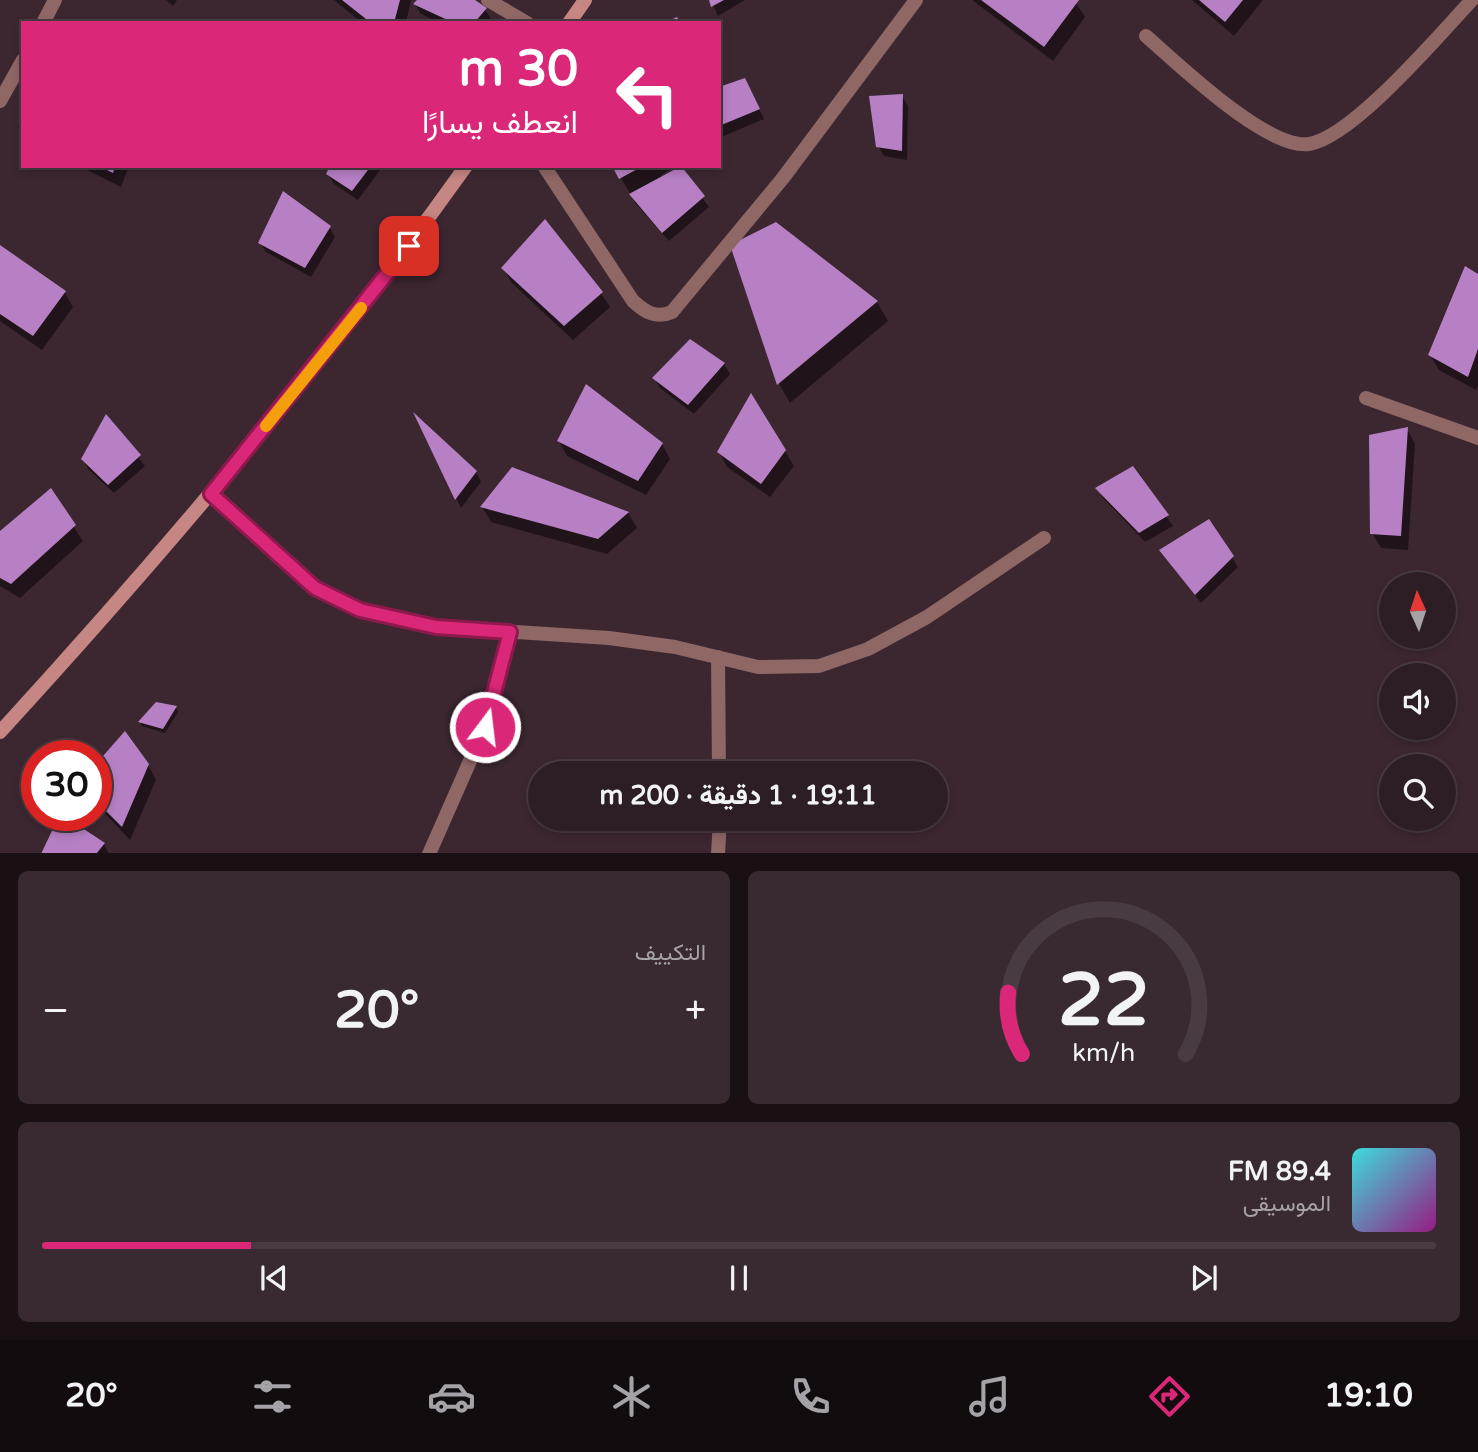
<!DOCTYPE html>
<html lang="ar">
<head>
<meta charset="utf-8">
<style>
	body { margin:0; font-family:"Varela Round",Vazirmatn,sans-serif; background:#392a32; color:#f1f3f6; direction:rtl; height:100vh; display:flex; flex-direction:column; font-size:26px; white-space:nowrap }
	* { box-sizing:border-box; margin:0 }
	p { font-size:23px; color:#a7a2a7 }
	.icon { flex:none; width:38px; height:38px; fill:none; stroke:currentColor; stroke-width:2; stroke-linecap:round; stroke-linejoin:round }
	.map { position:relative; height:853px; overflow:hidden; direction:ltr }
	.sheet { display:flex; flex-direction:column; gap:18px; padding:18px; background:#191014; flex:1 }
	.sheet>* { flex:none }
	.top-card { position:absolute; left:21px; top:21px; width:700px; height:147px; border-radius:0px; box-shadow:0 4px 10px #0003,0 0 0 2px #483b42; direction:rtl; background:#db2777; color:#fff; overflow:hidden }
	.needle { width:46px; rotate:357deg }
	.fabs { position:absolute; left:1379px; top:572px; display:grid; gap:14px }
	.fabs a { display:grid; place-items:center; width:77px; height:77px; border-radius:50%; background:#2d1d25; box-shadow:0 4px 10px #0003,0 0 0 2px #483b42; font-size:35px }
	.speed { position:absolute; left:21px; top:740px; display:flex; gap:14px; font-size:35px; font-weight:700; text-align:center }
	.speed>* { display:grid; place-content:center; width:91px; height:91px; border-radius:50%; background:#2d1d25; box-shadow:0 4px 10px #0003,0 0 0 2px #483b42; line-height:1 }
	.speed .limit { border:10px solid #d22; background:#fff; color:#111 }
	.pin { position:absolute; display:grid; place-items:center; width:60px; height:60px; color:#fff; margin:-30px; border-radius:14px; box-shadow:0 4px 10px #0006 }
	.me { position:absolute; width:77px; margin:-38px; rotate:15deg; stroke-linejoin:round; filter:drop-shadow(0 0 5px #0008) }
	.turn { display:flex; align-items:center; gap:24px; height:147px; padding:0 28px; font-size:32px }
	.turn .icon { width:91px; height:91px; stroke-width:2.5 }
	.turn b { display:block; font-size:49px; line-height:60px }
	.big { font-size:52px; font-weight:800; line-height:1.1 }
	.sheet .widget { flex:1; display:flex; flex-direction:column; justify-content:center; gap:10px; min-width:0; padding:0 24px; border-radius:10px; background:#392a32 }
	.sheet .dial { align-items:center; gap:0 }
	.dial svg { height:182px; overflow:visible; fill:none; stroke:#483b42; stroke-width:7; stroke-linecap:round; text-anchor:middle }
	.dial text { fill:#f1f3f6; stroke:none }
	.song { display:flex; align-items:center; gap:21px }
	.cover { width:84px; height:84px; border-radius:10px; background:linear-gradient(135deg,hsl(180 70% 55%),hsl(310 70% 35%)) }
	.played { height:7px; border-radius:4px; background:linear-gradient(90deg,#db2777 15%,#483b42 15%) }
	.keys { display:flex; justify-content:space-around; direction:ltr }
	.heat { display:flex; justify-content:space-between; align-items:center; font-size:38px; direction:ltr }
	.sheet .tiles { flex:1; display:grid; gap:18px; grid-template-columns:1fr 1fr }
	.widget:last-child { grid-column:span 2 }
	.trip { position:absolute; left:528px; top:761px; width:420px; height:70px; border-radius:35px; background:#2d1d25; box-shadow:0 4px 10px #0003,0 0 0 2px #483b42; font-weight:800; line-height:70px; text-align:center; direction:rtl }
	.dock { display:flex; height:112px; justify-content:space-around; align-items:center; background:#120c0f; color:#a7a2a7 }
	.dock .icon { width:49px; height:49px }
	.dock .active { color:#db2777 }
	.dock b { font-size:32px; color:#f1f3f6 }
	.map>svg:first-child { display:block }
	.shadow { fill:#0007 }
	.building { fill:#b780c5 }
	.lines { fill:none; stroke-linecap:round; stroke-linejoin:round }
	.minor { stroke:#8f6765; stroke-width:14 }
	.secondary { stroke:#c68684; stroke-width:14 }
	.route-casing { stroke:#8e194d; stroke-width:18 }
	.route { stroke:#db2777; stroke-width:12 }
	.slow { stroke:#f59e0b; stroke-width:12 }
</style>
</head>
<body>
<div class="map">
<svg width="1478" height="854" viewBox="0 0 1478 854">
	<rect width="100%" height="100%" fill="#3c2731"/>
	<path class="shadow" d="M166,0h11l-4,6z
		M334,0h77l-5,23h-44z
		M420,0h51l14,9 6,10 -3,4h-48l-19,-9 -6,-10z
		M711,0h34l-27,16z
		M972,0h102l11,17 -32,44z
		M1192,0h71l-29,36z
		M719,89l31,1 14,29 -45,19z
		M902,96l6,10 -1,54 -23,-4 -6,-10z
		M23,120v14l-5,-8z
		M79,166h50l-8,21z
		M332,166h51l-25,34 -24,-16 -6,-10z
		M614,166h63l-16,9 2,3 18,-9 28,38 -40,34 -33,-37z
		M776,224l101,78 11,19 -98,82 -11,-19 -47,-139z
		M330,228l5,9 -24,40 -45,-25 -6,-9z
		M0,247l65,46 8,14 -31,43 -42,-29z
		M503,268l98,25 9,14 -37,33 -61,-57z
		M1478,276v110l-2,4 -37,-20 -9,-15z
		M690,341l34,23 6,10 -36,40 -34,-26 -6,-10z
		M106,417l39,49 -31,27 -26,-24 -5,-10z
		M418,419l58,53 5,10 -20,26z
		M1407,429l8,15 -7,106 -27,-2 -9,-15z
		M559,441l103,3 8,15 -24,36 -79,-39z
		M785,451l9,15 -24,31 -43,-30 -8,-15z
		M1132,469l41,57 -28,16 -42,-44 -5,-10z
		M512,470l116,43 9,15 -30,26 -116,-32 -9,-15z
		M50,490l33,51 -63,57 -20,-12v-53z
		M1161,551l71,6 6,10 -37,36z
		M176,708l2,4 -13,21 -23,-7 -2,-4z
		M148,765l8,15 -26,60 -34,-36v-37z
		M61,816l43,28 5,10h-66z"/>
	<path class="building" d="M342,0h58l-6,23h-23z
		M417,0h58l12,8 -13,15h-20l-41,-19z
		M709,0h15l-13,7z
		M981,0h98l-35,47z
		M1199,0h44l-18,22z
		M677,17l4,6h-17z
		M745,78l15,31 -41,17v-39z
		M903,94l-1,57 -26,-4 -7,-51z
		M99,166h16l-2,7z
		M330,166h41l-19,25 -26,-17z
		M612,166h31l-24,13z
		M681,166l24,30 -43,37 -33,-39z
		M283,191l48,35 -26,42 -47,-25z
		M545,219l58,73 -39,34 -63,-58z
		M776,222l102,79 -101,84 -47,-140z
		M0,245l66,46 -33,45 -33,-22z
		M1465,266l13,8v75l-10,28 -40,-22z
		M690,339l35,24 -37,42 -36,-27z
		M586,384l77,59 -25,38 -81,-40z
		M751,393l35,57 -25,34 -44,-32z
		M413,412l64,59 -22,29z
		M106,414l35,41 -33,30 -27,-26z
		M1408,427l-7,109 -31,-2 -1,-99z
		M1133,466l36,49 -30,18 -44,-45z
		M512,467l117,45 -31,27 -118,-32z
		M51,488l25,37 -65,59 -11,-6v-47z
		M1209,519l25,37 -39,39 -36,-45z
		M156,702l21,4 -14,23 -25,-7z
		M125,731l24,33 -27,63 -26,-26v-37z
		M59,816h5l41,27 -9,11h-55z"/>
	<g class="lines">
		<path class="minor" d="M488,0l39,23
			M43,23l12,-23
			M1146,36c31,27 121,114 163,108 44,-7 130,-109 163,-144
			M0,101l23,-41
			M544,166l89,135c12,11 23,18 39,11l111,-134 133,-178
			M1366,398l112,40
			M211,494l104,94 45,21 77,18 172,11 66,9 83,20 61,-1 49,-17 59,-32 117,-79
			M718,657l1,117
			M429,854l56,-127 25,-95
			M718,854l2,-35"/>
		<path class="secondary" d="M569,23l16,-23
			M0,732c165,-180 324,-367 466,-566"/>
	</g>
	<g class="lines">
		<defs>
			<path id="route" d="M409,246l-198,248 104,94 45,22 76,17 74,5 -25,95"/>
		</defs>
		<use href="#route" class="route-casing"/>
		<use href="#route" class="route"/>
		<path class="slow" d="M266,426l95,-118"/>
	</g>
</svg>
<div class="fabs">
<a><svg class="needle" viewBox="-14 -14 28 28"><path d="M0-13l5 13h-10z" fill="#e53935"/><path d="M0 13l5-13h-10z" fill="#a7a2a7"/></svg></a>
<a><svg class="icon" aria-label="sound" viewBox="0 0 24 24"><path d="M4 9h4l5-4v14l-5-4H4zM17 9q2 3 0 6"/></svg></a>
<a><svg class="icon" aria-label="search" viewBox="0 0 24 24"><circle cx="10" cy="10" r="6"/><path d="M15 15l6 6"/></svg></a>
</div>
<div class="speed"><div class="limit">30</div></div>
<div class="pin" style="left:409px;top:246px;background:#d93025"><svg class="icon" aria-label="arrive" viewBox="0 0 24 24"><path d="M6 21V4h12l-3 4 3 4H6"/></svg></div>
<svg class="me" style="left:485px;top:727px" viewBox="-20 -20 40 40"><circle r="17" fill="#db2777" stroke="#fff" stroke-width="3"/><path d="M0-11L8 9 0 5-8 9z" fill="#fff"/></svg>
<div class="trip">19:11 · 1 دقيقة · 200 m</div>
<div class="top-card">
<div class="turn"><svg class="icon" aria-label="left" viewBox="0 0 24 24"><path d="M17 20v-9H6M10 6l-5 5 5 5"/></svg><div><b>30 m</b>انعطف يسارًا</div></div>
</div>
</div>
<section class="sheet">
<div class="tiles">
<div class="widget dial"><svg viewBox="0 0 100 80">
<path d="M14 69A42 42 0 1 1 86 69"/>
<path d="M14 69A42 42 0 0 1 8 42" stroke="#db2777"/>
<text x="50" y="56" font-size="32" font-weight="700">22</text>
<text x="50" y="72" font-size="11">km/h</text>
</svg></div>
<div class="widget"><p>التكييف</p>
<div class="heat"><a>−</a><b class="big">20°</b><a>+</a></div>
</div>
<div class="widget">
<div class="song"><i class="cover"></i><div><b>89.4 FM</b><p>الموسيقى</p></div></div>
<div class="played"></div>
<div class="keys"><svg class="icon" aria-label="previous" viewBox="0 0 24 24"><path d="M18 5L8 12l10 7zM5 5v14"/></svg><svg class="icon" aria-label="pause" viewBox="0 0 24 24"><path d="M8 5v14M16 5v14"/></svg><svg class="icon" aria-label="next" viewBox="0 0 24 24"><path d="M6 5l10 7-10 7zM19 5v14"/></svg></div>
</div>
</div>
</section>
<nav class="dock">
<b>19:10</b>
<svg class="icon active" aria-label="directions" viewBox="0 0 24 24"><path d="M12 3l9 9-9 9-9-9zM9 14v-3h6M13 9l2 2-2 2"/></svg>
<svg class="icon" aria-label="music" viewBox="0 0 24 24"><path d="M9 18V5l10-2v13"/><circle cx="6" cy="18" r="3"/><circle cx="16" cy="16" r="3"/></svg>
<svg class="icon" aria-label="phone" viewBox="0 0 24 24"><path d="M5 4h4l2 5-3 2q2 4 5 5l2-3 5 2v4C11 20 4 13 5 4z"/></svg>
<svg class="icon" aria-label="climate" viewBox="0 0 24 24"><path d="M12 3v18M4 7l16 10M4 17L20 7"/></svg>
<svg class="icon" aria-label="car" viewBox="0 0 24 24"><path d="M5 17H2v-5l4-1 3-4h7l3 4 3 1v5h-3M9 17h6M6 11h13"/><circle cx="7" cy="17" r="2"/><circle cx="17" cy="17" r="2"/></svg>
<svg class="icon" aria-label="filters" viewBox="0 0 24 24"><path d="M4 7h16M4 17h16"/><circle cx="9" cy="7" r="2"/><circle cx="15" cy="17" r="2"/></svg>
<b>20°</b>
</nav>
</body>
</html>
